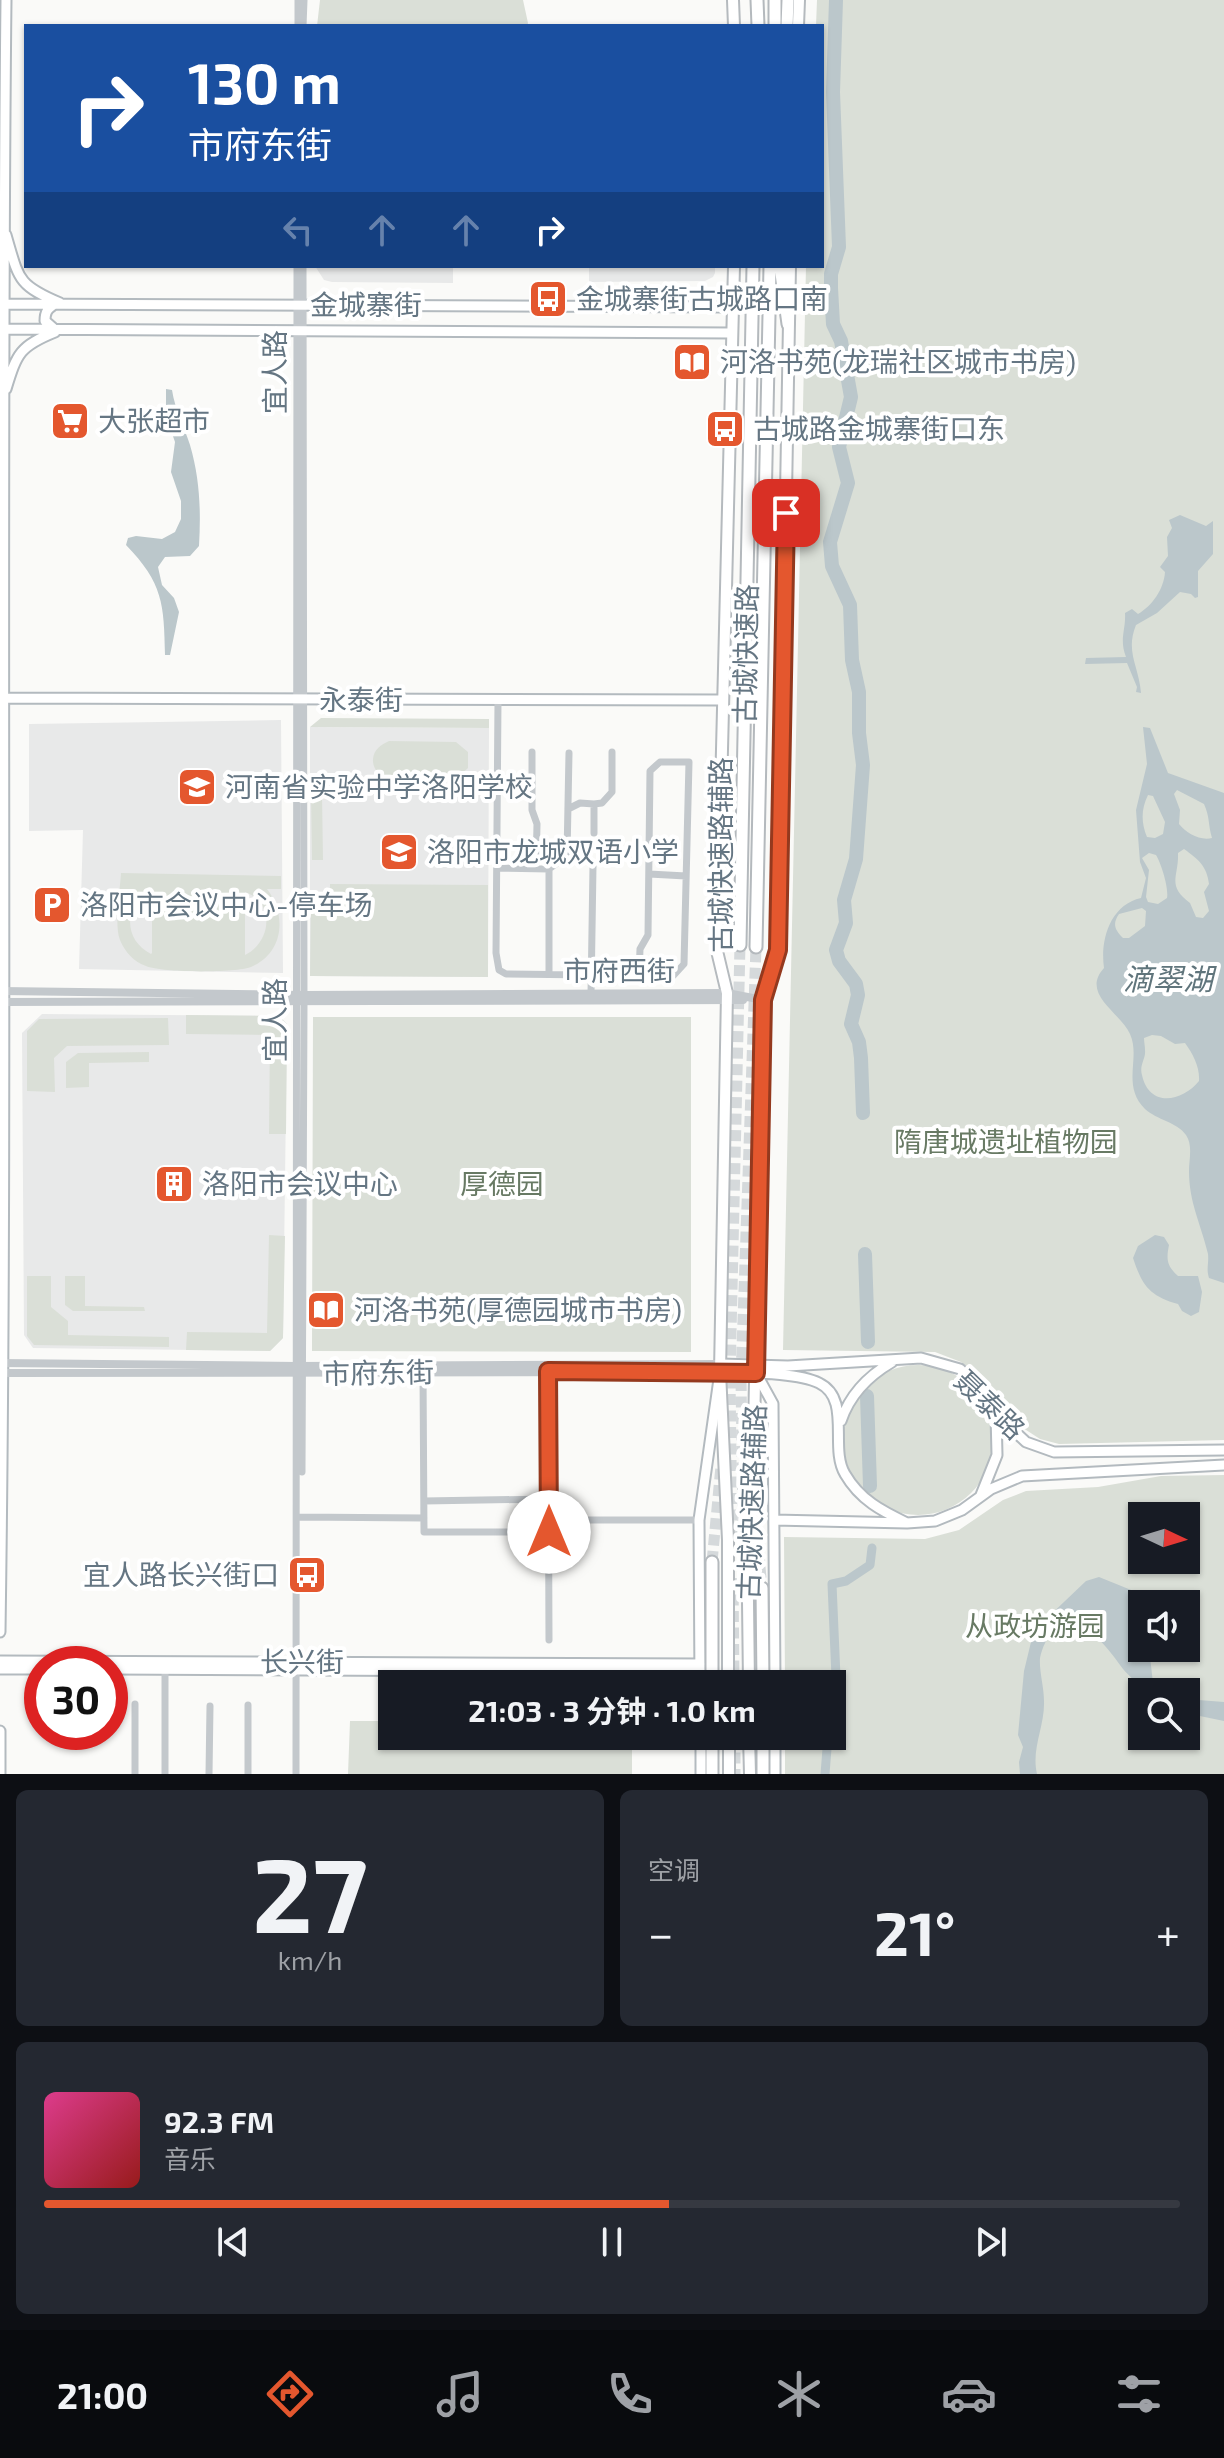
<!DOCTYPE html>
<html lang="zh">
<head>
<meta charset="utf-8">
<style>
	body { margin:0; font-family:"Exo 2","Noto Sans SC",sans-serif; background:#242831; color:#f1f3f6; height:100vh; display:flex; flex-direction:column; font-size:30px; white-space:nowrap }
	* { box-sizing:border-box; margin:0 }
	p { font-size:26px; color:#9ea1a6 }
	.icon { flex:none; width:44px; height:44px; fill:none; stroke:currentColor; stroke-width:2; stroke-linecap:round; stroke-linejoin:round }
	.map { position:relative; height:1774px; overflow:hidden }
	.details { display:flex; flex-direction:column; gap:16px; padding:16px; background:#0d0f14; flex:1 }
	.details>* { flex:none }
	.hud { position:absolute; left:24px; top:24px; width:800px; height:244px; border-radius:0px; box-shadow:0 2px 6px #0004; background:#1a4fa0; color:#fff; overflow:hidden }
	.needle { width:52px; rotate:94deg }
	.fabs { position:absolute; left:1128px; top:1502px; display:grid; gap:16px }
	.fabs a { display:grid; place-items:center; width:72px; height:72px; border-radius:0px; background:#171b24; box-shadow:0 2px 6px #0004; font-size:40px }
	.speed { position:absolute; left:24px; top:1646px; display:flex; gap:16px; font-size:40px; font-weight:700; text-align:center }
	.speed>* { display:grid; place-content:center; width:104px; height:104px; border-radius:50%; background:#171b24; box-shadow:0 2px 6px #0004; line-height:1 }
	.speed .limit { border:12px solid #d22; background:#fff; color:#111 }
	.pin { position:absolute; display:grid; place-items:center; width:68px; height:68px; color:#fff; margin:-34px; border-radius:16px; box-shadow:0 4px 12px #0006 }
	.me { position:absolute; width:88px; margin:-44px; rotate:0deg; stroke-linejoin:round; filter:drop-shadow(0 0 6px #0008) }
	.turn { display:flex; align-items:center; gap:28px; height:168px; padding:0 32px; font-size:36px }
	.turn .icon { width:104px; height:104px; stroke-width:2.5 }
	.turn b { display:block; font-size:56px; line-height:68px }
	.lanes { display:flex; align-items:center; height:76px; padding:0 32px; background:#0003; justify-content:center; gap:40px; direction:ltr }
	.lanes .off { opacity:.35 }
	.big { font-size:60px; font-weight:700; line-height:1.1 }
	.details .tile { flex:1; display:flex; flex-direction:column; justify-content:center; gap:12px; min-width:0; padding:0 28px; border-radius:12px; background:#242831 }
	.details .dial { align-items:center; gap:0 }
	.dial b { font-size:104px; line-height:1 }
	.song { display:flex; align-items:center; gap:24px }
	.cover { width:96px; height:96px; border-radius:12px; background:linear-gradient(135deg,hsl(330 70% 55%),hsl(0 70% 35%)) }
	.played { height:8px; border-radius:4px; background:linear-gradient(90deg,#e4572e 55%,#363941 55%) }
	.keys { display:flex; justify-content:space-around; direction:ltr }
	.heat { display:flex; justify-content:space-between; align-items:center; font-size:44px; direction:ltr }
	.details .tiles { flex:1; display:grid; gap:16px; grid-template-columns:1fr 1fr }
	.tile:last-child { grid-column:span 2 }
	.trip { position:absolute; left:378px; top:1670px; width:468px; height:80px; border-radius:0px; background:#171b24; box-shadow:0 2px 6px #0004; font-weight:700; line-height:80px; text-align:center }
	.tab-bar { display:flex; height:128px; justify-content:space-around; align-items:center; background:#090b0e; color:#9ea1a6 }
	.tab-bar .icon { width:56px; height:56px }
	.tab-bar .active { color:#e4572e }
	.tab-bar b { font-size:36px; color:#f1f3f6 }
	.map>svg:first-child { display:block }
	.built { fill:#e8e9e9 }
	.green { fill:#dadfd7; fill-rule:evenodd }
	.water { fill:#bbc7cb; fill-rule:evenodd }
	.lines { fill:none; stroke-linecap:round; stroke-linejoin:round }
	.canal { stroke:#bbc7cb; stroke-width:9 }
	.river { stroke:#bbc7cb; stroke-width:14 }
	.trunk-tunnel { stroke:#d5d9db; stroke-width:11; stroke-dasharray:11 5.5; stroke-linecap:butt }
	.secondary-casing { stroke:#b3babf; stroke-width:13 }
	.primary-casing { stroke:#b5babe; stroke-width:14 }
	.trunk-casing { stroke:#b4b9bd; stroke-width:15 }
	.minor { stroke:#c3c8cc; stroke-width:7 }
	.tertiary { stroke:#c3c8cc; stroke-width:8 }
	.secondary { stroke:#fff; stroke-width:9 }
	.primary { stroke:#fff; stroke-width:10 }
	.trunk { stroke:#fff; stroke-width:11 }
	.route-casing { stroke:#94391e; stroke-width:20 }
	.route { stroke:#e4572e; stroke-width:14 }
	.labels { text-anchor:middle; stroke-width:8; stroke-linejoin:round; paint-order:stroke }
	.poi-label { font-size:28px; fill:#657683; stroke:#fff; text-anchor:start }
	.street-label { font-size:28px; fill:#657683; stroke:#fff }
	.park-label { font-size:28px; fill:#687a64; stroke:#fff }
	.water-label { font-size:30px; font-style:italic; fill:#60757c; stroke:#fff }
</style>
</head>
<body>
<div class="map">
<svg width="1224" height="1774" viewBox="0 0 1224 1774">
	<rect width="100%" height="100%" fill="#fafaf8"/>
	<path class="built" d="M315,266h138v17l-121,-1 -8,-2z
		M589,266h126v7l-2,4 -8,4 -116,1z
		M281,720l2,253 -204,-4 4,-139 -54,1v-107z
		M310,727l179,1 -1,249 -178,-1z
		M42,1014l237,2 8,8 -4,314 -13,13 -237,-3 -9,-13 -2,-302z"/>
	<path class="green" d="M320,0h203l5,23 -1,3h-210z
		M817,0h407v1440l-165,4 -19,-5 -17,-11 -44,-53 -18,-13 -26,-10 -152,-2 23,-1084h16v-240h-6z
		M321,718l168,1v9l-179,-1z
		M389,741l67,1 12,10v16l-12,11c-20,1 -85,11 -83,-20 1,-10 8,-14 16,-18z
		M311,794h11l1,66h-11z
		M121,873l160,3v13h-14c20,26 17,64 -16,78 -16,6 -89,6 -105,-1 -12,-4 -21,-14 -26,-26 -6,-15 0,-49 1,-67zM152,890v63l-1,1c-28,-14 -28,-50 1,-64zM245,892c30,10 27,50 0,63z
		M330,884l158,1v92l-178,-1 1,-76h19z
		M186,1015l93,1 8,8 -1,110h-17l1,-99 -84,-1z
		M313,1017h378v335l-379,-1z
		M168,1018l1,27 -102,1 -13,12 1,34 -28,-1v-60l12,-12z
		M149,1052v10l-60,1v24l-23,1v-26l12,-9z
		M269,1235l16,1 -2,102 -13,13 -84,-1 1,-18 80,1z
		M27,1276h24v31l17,14v14l101,2v10l-135,-2 -7,-9z
		M65,1276h20v30l59,1 1,4h-72l-8,-6z
		M843 1440a75 75 0 1 1 150 0a75 75 0 1 1-150 0Z
		M1224,1475v299h-439v-38h47v-52h-47l-1,-147 141,2 34,-9 44,-30 23,-9 72,-4 63,-11zM1142,1516h44v44h-44zM1142,1604h44v44h-44zM1142,1692h44v44h-44z
		M350,1721h42v15h240v38h-284z"/>
	<path class="water" d="M166,389l6,1c3,20 12,36 18,55 10,34 11,66 9,101l-9,10 -25,1 -7,10 4,18 12,13 5,14 -9,43h-5c-1,-51 -2,-72 -39,-110l2,-7 8,-2 26,3 13,-7 6,-13v-18l-10,-29 4,-30 -9,-26z
		M1180,515l26,11 7,-5v33l-15,17v26l-3,1 -4,-4 -11,-2 -23,21 -21,12c-11,27 3,41 5,68l-5,-1 1,-5 -10,-24 -42,1 1,-6 40,-1c-7,-18 0,-27 -1,-44l7,-4 6,5c14,-8 26,-25 27,-42l-5,-5 8,-11 -1,-19 5,-9 -3,-8z
		M1143,727l7,1 18,45 56,20v490l-15,-5c-3,-9 0,-15 -1,-24 -7,-30 -19,-51 -19,-83 0,-11 4,-26 -3,-36 -9,-13 -29,-15 -41,-26 -24,-24 -4,-51 -15,-75 -9,-21 -50,-40 -26,-66 -4,-28 6,-63 37,-70l5,-20 -6,-16 -4,-52 11,-46zM1177,790l27,14c6,13 4,21 8,34 -12,3 -26,-5 -33,-14l1,-14 -6,-16zM1148,795l5,1 12,26 -2,12 -8,4 -8,-1c-6,-14 -6,-28 1,-42zM1184,849c14,10 23,17 25,35l-5,8 5,19 -6,7 -7,-1 -6,-14c-24,-18 -11,-26 -12,-50zM1149,853l7,2c5,8 13,33 11,43l-9,6 -10,-2 -2,-5 3,-27 -7,-12zM1142,908l4,3 -1,15 -16,12h-6c-8,-8 -11,-14 -4,-24zM1152,1035l9,1 14,8 10,-1c8,11 15,24 14,38 -17,21 -50,27 -57,-6 -3,-10 4,-16 3,-25 0,-4 -1,-8 -1,-12z
		M1155,1235l9,2 5,8c-3,15 -2,21 9,31h20l4,16 -3,20 -8,4 -9,-5 -4,-7c-29,-8 -36,-19 -45,-46l5,-12z
		M1099,1577l42,17 5,10h-4v44h7l4,35 6,9h-13c-8,-9 -19,-17 -26,-27 -12,-17 -44,-59 -66,-35 -7,7 -12,18 -14,28 -1,13 4,29 4,43 1,25 -13,48 -7,73h-17l-1,-12 4,-15 -5,-12 6,-64 7,-29 13,-21 42,-40z
		M1186,1699l38,3v19l-29,-6 -9,2z"/>
	<g class="lines">
		<path class="canal" d="M832,1706l4,-29 -4,-93 14,-3 24,-16 2,-17
			M825,1774l3,-38"/>
		<path class="river" d="M836,0l-3,92 6,155 -8,27v14l2,36 8,17 10,56 -12,50 9,36 -18,59 2,24 18,39 2,55 7,32v41l4,32 -7,94 -12,41 2,23 -10,27 3,11 17,23 2,11 -7,29 8,18 2,16 2,55
			M865,1254l3,88
			M867,1396l3,90"/>
		<path class="trunk-tunnel" d="M752,1485l10,103
			M743,1523l-2,-146 15,-430
			M732,1537l-2,-160 10,-432
			M712,1562l9,-96
			M733,1578l1,106
			M735,1736v38"/>
		<defs>
			<path id="secondary" d="M6,235c13,44 11,50 54,68
				M0,304l732,3
				M53,328l-8,-7c0,-9 2,-12 10,-17
				M0,329l731,4
				M6,389c11,-36 14,-43 49,-57
				M0,698l723,2
				M721,1364l67,2 133,-8 39,11 26,25 10,20 30,28 28,10 170,-2
				M756,1373l17,31 2,280
				M841,1421c9,-27 27,-45 51,-59
				M981,1495l16,-40 -1,-41
				M774,1520l133,3 28,-2 27,-11 29,-21 31,-13 202,-11
				M0,1632c8,-544 0,-1088 6,-1632
				M0,1661l700,3
				M0,1669h42
				M110,1669l590,3
				M700,1684l-1,-164 21,-148c25,1 77,0 99,11 33,16 10,65 26,91 15,26 37,37 62,49
				M0,1731v43
				M701,1736v38
				M775,1736v38"/>
			<path id="primary" d="M733,0l1,26
				M798,26l1,-26
				M728,1684v-144l-8,-168 7,-379 -10,-42 17,-685
				M749,1684l-2,-164 7,-91 9,-429 15,-50 12,-684
				M729,1736v38
				M749,1736l1,38"/>
			<path id="trunk" d="M757,0l1,26
				M775,26v-26
				M787,26l1,-26
				M780,266l8,58
				M740,945l13,-679
				M756,947l14,-681
				M712,1562v122
				M762,1588l1,96
				M712,1736v38
				M763,1736v38"/>
		</defs>
		<use href="#secondary" class="secondary-casing"/>
		<use href="#primary" class="primary-casing"/>
		<use href="#trunk" class="trunk-casing"/>
		<path class="minor" d="M298,26v-26
			M303,26l1,-26
			M498,701l-2,252 3,17 7,4 167,2 11,-12 5,-202h-29l-10,9 -2,164 -8,14 -1,26
			M532,752v58l5,14 -1,44
			M568,809l12,-6 14,1
			M594,833v-29l8,-1 10,-11v-40
			M497,868l52,1
			M649,874l37,2
			M549,974v-105l18,-13 2,-103
			M591,994l2,-128
			M548,1371l1,269
			M423,1372l1,160h125
			M302,1472l2,-469 -1,-737
			M424,1501l125,-2
			M297,1517l127,1
			M549,1520h150
			M165,1667v107
			M135,1774v-70
			M209,1774l1,-68
			M248,1774v-69
			M296,1774l1,-1508"/>
		<path class="tertiary" d="M1,991l303,4 423,-2 36,7
			M1,1002l742,-2
			M0,1363l296,3 425,-2
			M0,1373l720,-1"/>
		<use href="#secondary" class="secondary"/>
		<use href="#primary" class="primary"/>
		<use href="#trunk" class="trunk"/>
	</g>
	<g class="lines">
		<defs>
			<path id="route" d="M549,1532l-1,-161 208,2 7,-373 15,-50 8,-437"/>
		</defs>
		<use href="#route" class="route-casing"/>
		<use href="#route" class="route"/>
	</g>
	<defs>
		<symbol id="bus-square" viewBox="-11 -11 22 22"><rect x="-9" y="-9" width="18" height="18" rx="4" fill="#e4572e" stroke="#fff"/><path d="M-5-6H5V4H4V6H2V4H-2V6H-4V4H-5ZM-3.5-4V0h7V-4ZM-3.5 1.2v1.5H-2V1.2ZM2 1.2v1.5H3.5V1.2Z" fill="#fff"/></symbol>
		<symbol id="library-square" viewBox="-11 -11 22 22"><rect x="-9" y="-9" width="18" height="18" rx="4" fill="#e4572e" stroke="#fff"/><path d="M-6-4Q-3-5.5-.7-3.5V5Q-3 3-6 4ZM6-4Q3-5.5 .7-3.5V5Q3 3 6 4Z" fill="#fff"/></symbol>
		<symbol id="supermarket-square" viewBox="-11 -11 22 22"><rect x="-9" y="-9" width="18" height="18" rx="4" fill="#e4572e" stroke="#fff"/><path d="M-6-5.5h2.5l.6 2H6L4.5 2H-2.5L-4.4-4H-6ZM-1.5 3.2a1.3 1.3 0 1 0 .1 0ZM3 3.2a1.3 1.3 0 1 0 .1 0Z" fill="#fff"/></symbol>
		<symbol id="school-square" viewBox="-11 -11 22 22"><rect x="-9" y="-9" width="18" height="18" rx="4" fill="#e4572e" stroke="#fff"/><path d="M0-5L7-2L0 1L-7-2ZM-4 1L0 2.5L4 1V4Q0 6-4 4Z" fill="#fff"/></symbol>
		<symbol id="parking-square" viewBox="-11 -11 22 22"><rect x="-9" y="-9" width="18" height="18" rx="4" fill="#e4572e" stroke="#fff"/><path d="M-3.5-5.5H1a3.5 3.5 0 0 1 0 7H-1V5.5H-3.5ZM-1-3.4V-.6H.8a1.4 1.4 0 0 0 0-2.8Z" fill="#fff"/></symbol>
		<symbol id="building-square" viewBox="-11 -11 22 22"><rect x="-9" y="-9" width="18" height="18" rx="4" fill="#e4572e" stroke="#fff"/><path d="M-4-6H4V6H1V3H-1V6H-4ZM-2.5-4.3h1.7v1.8h-1.7ZM.8-4.3h1.7v1.8H.8ZM-2.5-1h1.7V.8h-1.7ZM.8-1h1.7V.8H.8Z" fill="#fff"/></symbol>
	</defs>
	<g fill-rule="evenodd">
		<use href="#bus-square" x="526" y="277" width="44" height="44"/>
		<use href="#library-square" x="670" y="340" width="44" height="44"/>
		<use href="#supermarket-square" x="48" y="399" width="44" height="44"/>
		<use href="#bus-square" x="703" y="407" width="44" height="44"/>
		<use href="#school-square" x="175" y="765" width="44" height="44"/>
		<use href="#school-square" x="377" y="830" width="44" height="44"/>
		<use href="#parking-square" x="30" y="883" width="44" height="44"/>
		<use href="#building-square" x="152" y="1162" width="44" height="44"/>
		<use href="#library-square" x="304" y="1288" width="44" height="44"/>
		<use href="#bus-square" x="285" y="1553" width="44" height="44"/>
	</g>
	<g class="labels">
		<g class="poi-label">
			<text x="576" y="309">金城寨街古城路口南</text>
			<text x="720" y="372">河洛书苑(龙瑞社区城市书房)</text>
			<text x="98" y="431">大张超市</text>
			<text x="753" y="439">古城路金城寨街口东</text>
			<text x="225" y="797">河南省实验中学洛阳学校</text>
			<text x="427" y="862">洛阳市龙城双语小学</text>
			<text x="80" y="915">洛阳市会议中心-停车场</text>
			<text x="202" y="1194">洛阳市会议中心</text>
			<text x="354" y="1320">河洛书苑(厚德园城市书房)</text>
			<text x="279" y="1585" text-anchor="end">宜人路长兴街口</text>
		</g>
		<g class="street-label">
			<text x="366" y="315">金城寨街</text>
			<text transform="translate(275 372) rotate(-90)" y="10">宜人路</text>
			<text transform="translate(746 654) rotate(-89)" y="10">古城快速路</text>
			<text x="361" y="710">永泰街</text>
			<text transform="translate(721 855) rotate(-90)" y="10">古城快速路辅路</text>
			<text x="619" y="981">市府西街</text>
			<text transform="translate(275 1020) rotate(-90)" y="10">宜人路</text>
			<text transform="translate(378 1373) rotate(-1)" y="10">市府东街</text>
			<text transform="translate(990 1405) rotate(44)" y="10">聂泰路</text>
			<text transform="translate(752 1502) rotate(-88)" y="10">古城快速路辅路</text>
			<text x="302" y="1672">长兴街</text>
		</g>
		<g class="park-label">
			<text x="1006" y="1152">隋唐城遗址植物园</text>
			<text x="502" y="1194">厚德园</text>
			<text x="1035" y="1636">从政坊游园</text>
		</g>
		<g class="water-label">
			<text x="1168" y="990">滴翠湖</text>
		</g>
	</g>
</svg>
<div class="fabs">
<a><svg class="needle" viewBox="-14 -14 28 28"><path d="M0-13l5 13h-10z" fill="#e53935"/><path d="M0 13l5-13h-10z" fill="#9ea1a6"/></svg></a>
<a><svg class="icon" aria-label="sound" viewBox="0 0 24 24"><path d="M4 9h4l5-4v14l-5-4H4zM17 9q2 3 0 6"/></svg></a>
<a><svg class="icon" aria-label="search" viewBox="0 0 24 24"><circle cx="10" cy="10" r="6"/><path d="M15 15l6 6"/></svg></a>
</div>
<div class="speed"><div class="limit">30</div></div>
<div class="pin" style="left:786px;top:513px;background:#d93025"><svg class="icon" aria-label="arrive" viewBox="0 0 24 24"><path d="M6 21V4h12l-3 4 3 4H6"/></svg></div>
<svg class="me" style="left:549px;top:1532px" viewBox="-20 -20 40 40"><circle r="19" fill="#fff"/><path d="M0-13L10 11 0 6-10 11z" fill="#e4572e"/></svg>
<div class="trip">21:03 · 3 分钟 · 1.0 km</div>
<div class="hud">
<div class="turn"><svg class="icon" aria-label="right" viewBox="0 0 24 24"><path d="M7 20v-9h11M14 6l5 5-5 5"/></svg><div><b>130 m</b>市府东街</div></div>
<div class="lanes"><svg class="icon off" aria-label="left" viewBox="0 0 24 24"><path d="M17 20v-9H6M10 6l-5 5 5 5"/></svg><svg class="icon off" aria-label="ahead" viewBox="0 0 24 24"><path d="M12 20V5M6 11l6-6 6 6"/></svg><svg class="icon off" aria-label="ahead" viewBox="0 0 24 24"><path d="M12 20V5M6 11l6-6 6 6"/></svg><svg class="icon" aria-label="right" viewBox="0 0 24 24"><path d="M7 20v-9h11M14 6l5 5-5 5"/></svg></div>
</div>
</div>
<section class="details">
<div class="tiles">
<div class="tile dial"><b>27</b><p>km/h</p></div>
<div class="tile"><p>空调</p>
<div class="heat"><a>−</a><b class="big">21°</b><a>+</a></div>
</div>
<div class="tile">
<div class="song"><i class="cover"></i><div><b>92.3 FM</b><p>音乐</p></div></div>
<div class="played"></div>
<div class="keys"><svg class="icon" aria-label="previous" viewBox="0 0 24 24"><path d="M18 5L8 12l10 7zM5 5v14"/></svg><svg class="icon" aria-label="pause" viewBox="0 0 24 24"><path d="M8 5v14M16 5v14"/></svg><svg class="icon" aria-label="next" viewBox="0 0 24 24"><path d="M6 5l10 7-10 7zM19 5v14"/></svg></div>
</div>
</div>
</section>
<nav class="tab-bar">
<b>21:00</b>
<svg class="icon active" aria-label="directions" viewBox="0 0 24 24"><path d="M12 3l9 9-9 9-9-9zM9 14v-3h6M13 9l2 2-2 2"/></svg>
<svg class="icon" aria-label="music" viewBox="0 0 24 24"><path d="M9 18V5l10-2v13"/><circle cx="6" cy="18" r="3"/><circle cx="16" cy="16" r="3"/></svg>
<svg class="icon" aria-label="phone" viewBox="0 0 24 24"><path d="M5 4h4l2 5-3 2q2 4 5 5l2-3 5 2v4C11 20 4 13 5 4z"/></svg>
<svg class="icon" aria-label="climate" viewBox="0 0 24 24"><path d="M12 3v18M4 7l16 10M4 17L20 7"/></svg>
<svg class="icon" aria-label="car" viewBox="0 0 24 24"><path d="M5 17H2v-5l4-1 3-4h7l3 4 3 1v5h-3M9 17h6M6 11h13"/><circle cx="7" cy="17" r="2"/><circle cx="17" cy="17" r="2"/></svg>
<svg class="icon" aria-label="filters" viewBox="0 0 24 24"><path d="M4 7h16M4 17h16"/><circle cx="9" cy="7" r="2"/><circle cx="15" cy="17" r="2"/></svg>
</nav>
</body>
</html>
